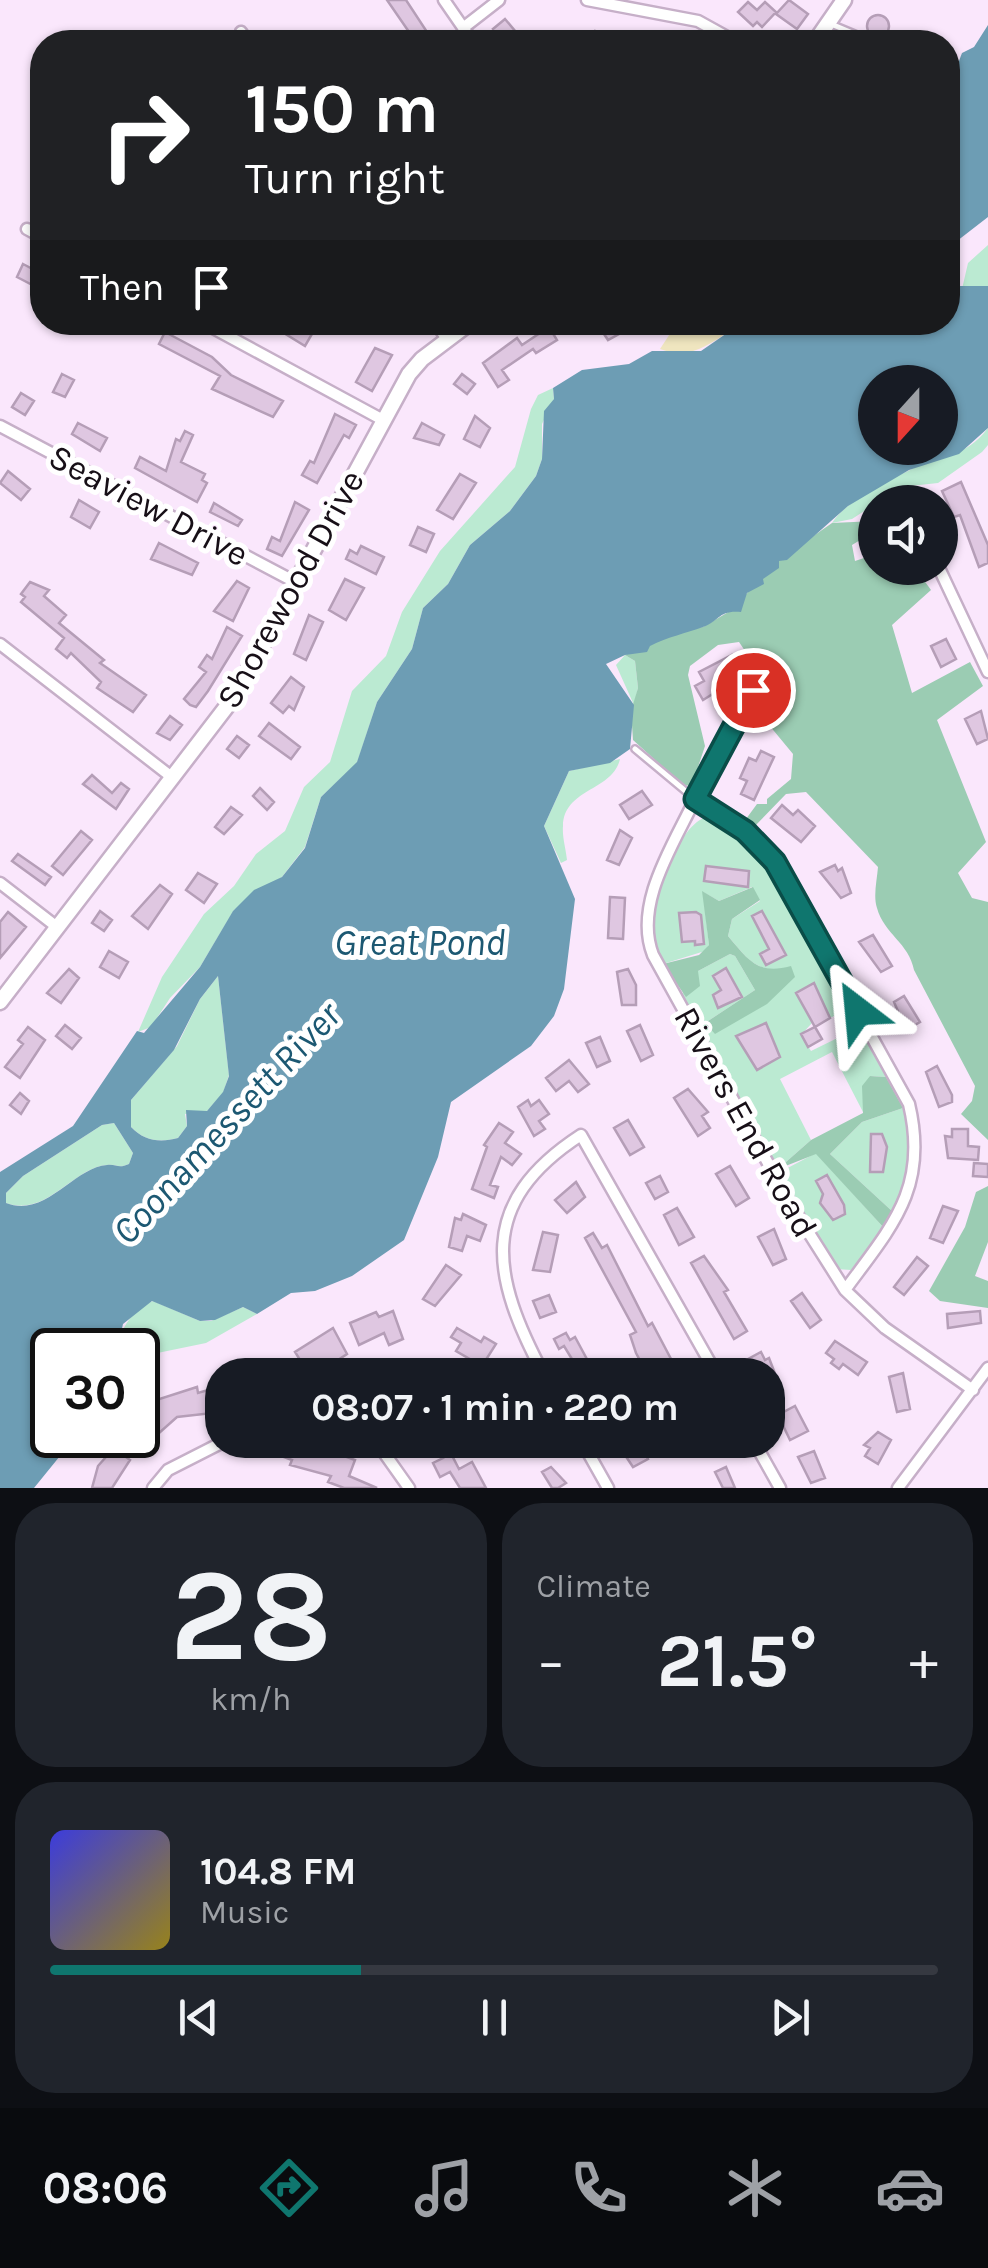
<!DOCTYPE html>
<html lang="en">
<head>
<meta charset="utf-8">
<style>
	body { margin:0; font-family:Karla,sans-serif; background:#20242c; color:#f1f3f6; height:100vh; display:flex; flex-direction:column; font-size:38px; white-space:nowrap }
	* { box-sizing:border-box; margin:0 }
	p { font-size:32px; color:#9ea1a6 }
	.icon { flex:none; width:55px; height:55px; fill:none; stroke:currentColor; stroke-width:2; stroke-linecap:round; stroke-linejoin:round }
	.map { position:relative; height:1488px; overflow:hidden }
	.sheet { display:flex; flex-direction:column; gap:15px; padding:15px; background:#0d0f14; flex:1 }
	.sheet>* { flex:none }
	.guide { position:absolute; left:30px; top:30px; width:930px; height:305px; border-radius:40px; box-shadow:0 2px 8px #0004; background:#202124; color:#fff; overflow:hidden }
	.needle { width:65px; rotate:201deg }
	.controls { position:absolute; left:858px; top:365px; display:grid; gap:20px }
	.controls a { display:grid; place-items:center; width:100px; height:100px; border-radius:50%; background:#171b24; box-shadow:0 2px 8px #0004; font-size:50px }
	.speed { position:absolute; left:30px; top:1328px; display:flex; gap:20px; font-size:50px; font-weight:700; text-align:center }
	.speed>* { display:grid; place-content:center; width:130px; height:130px; border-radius:50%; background:#171b24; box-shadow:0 2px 8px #0004; line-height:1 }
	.speed .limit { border:5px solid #111; border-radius:15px; background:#fff; color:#111 }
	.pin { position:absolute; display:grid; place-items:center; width:85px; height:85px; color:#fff; margin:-42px; border:5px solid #fff; border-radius:50%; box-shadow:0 2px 10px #0007 }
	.me { position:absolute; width:110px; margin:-55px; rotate:331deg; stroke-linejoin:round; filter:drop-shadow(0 0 8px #0008) }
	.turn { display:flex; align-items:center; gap:35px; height:210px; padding:0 50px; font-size:45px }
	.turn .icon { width:130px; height:130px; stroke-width:2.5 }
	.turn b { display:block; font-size:70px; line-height:85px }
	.then { display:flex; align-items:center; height:95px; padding:0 50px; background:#0003; gap:20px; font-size:38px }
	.big { font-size:75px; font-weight:700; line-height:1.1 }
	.sheet .tile { flex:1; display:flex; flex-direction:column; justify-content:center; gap:15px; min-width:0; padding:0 35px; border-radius:40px; background:#20242c }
	.sheet .dial { align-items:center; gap:0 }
	.dial b { font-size:130px; line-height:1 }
	.song { display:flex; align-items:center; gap:30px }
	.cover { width:120px; height:120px; border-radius:15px; background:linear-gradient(135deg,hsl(240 70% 55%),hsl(50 70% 35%)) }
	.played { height:10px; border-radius:5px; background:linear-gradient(90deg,#0f766e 35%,#363941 35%) }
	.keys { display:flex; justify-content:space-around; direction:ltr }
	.heat { display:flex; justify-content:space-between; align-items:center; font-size:55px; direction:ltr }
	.sheet .tiles { flex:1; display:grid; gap:15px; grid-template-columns:1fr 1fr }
	.tile:last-child { grid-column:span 2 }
	.trip { position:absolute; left:205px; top:1358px; width:580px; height:100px; border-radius:40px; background:#171b24; box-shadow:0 2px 8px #0004; font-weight:700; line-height:100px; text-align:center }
	.tab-bar { display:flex; height:160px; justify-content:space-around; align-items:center; background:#090b0e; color:#9ea1a6 }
	.tab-bar .icon { width:70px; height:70px }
	.tab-bar .selected { color:#0f766e }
	.tab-bar b { font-size:45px; color:#f1f3f6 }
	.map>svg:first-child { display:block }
	.green { fill:#bbead2 }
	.forest { fill:#9bccb3 }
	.sand { fill:#efe5bf }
	.water { fill:#6d9db4; fill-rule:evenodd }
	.building { fill:#dfc7e1; stroke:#b59eb7; stroke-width:2.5 }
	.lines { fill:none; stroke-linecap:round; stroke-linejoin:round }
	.lane-casing { stroke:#c6afc8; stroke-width:10 }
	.street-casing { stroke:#c6afc8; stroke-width:15 }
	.secondary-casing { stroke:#c6afc8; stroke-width:19 }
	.lane { stroke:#fff; stroke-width:5 }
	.street { stroke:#fff; stroke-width:10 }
	.secondary { stroke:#fff; stroke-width:14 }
	.route-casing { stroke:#0a4d48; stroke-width:25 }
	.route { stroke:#0f766e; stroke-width:18 }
	.labels { text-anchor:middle; stroke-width:10; stroke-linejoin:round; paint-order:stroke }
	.street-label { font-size:35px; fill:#170f17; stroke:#fff }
	.water-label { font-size:38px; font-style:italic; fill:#1c5872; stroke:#fff }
</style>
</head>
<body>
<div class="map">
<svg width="988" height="1488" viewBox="0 0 988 1488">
	<rect width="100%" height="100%" fill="#fae7fc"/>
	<path class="green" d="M988,245v41l-26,3 6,-26z
		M553,388l1,11 -12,25v35l-6,17 -26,35 -40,34 -22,39 -25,24 -11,41 -35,53 -20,61 -36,34 -16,50 -23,30 -48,33 -34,57 -30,31 -19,29 -13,5 24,-55 42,-63 30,-28 22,-32 29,-23 19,-44 26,-25 22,-71 34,-35 16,-44 38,-61 75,-84 16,-58 7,-14z
		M988,428v17l-6,7 -44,31 -37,4 -49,32 -20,4c13,-21 52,-41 76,-52 30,-15 58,-13 80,-43z
		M625,655l10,6 3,27 -4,17 -18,-40z
		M620,759c-7,32 -56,29 -57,67 -1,11 3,23 4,34l-6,3 -17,-37 25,-55z
		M704,818c62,3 118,141 146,190l-20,10 -15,-34 -18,9 15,30 -11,12 10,16 49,-24 26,50 -16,-1 -7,36 -31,-60 -52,27 31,61 -33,29 -97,-174 17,-24 32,-17 5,2 20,34 -50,33 5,9 81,-65c-33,8 -42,-6 -63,-31l4,-17 28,-18 -8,-14 -33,14 -16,-9 6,53 -4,6 -42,13c-3,-6 -9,-14 -10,-21 -6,-30 22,-114 51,-125z
		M218,976l11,99 -6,18 -16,18 -22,3 2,12 -9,12c-18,5 -34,3 -47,-11v-27l46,-54 23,-47z
		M903,1108c13,35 7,72 -10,104l-63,-58 32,-32z
		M114,1123l19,30 -4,11c-11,5 -12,0 -22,1 -33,2 -61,53 -101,38v-10l17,-17 79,-51z
		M816,1153l68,75 -33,42 -15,-1 -6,-7 -50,-90z
		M153,1301l47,20h11l32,-14 14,7 -51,29 -68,14v-7h-21c3,-21 16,-42 36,-49z"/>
	<path class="forest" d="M875,521v10l-23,14 3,16 9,-3 15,11 36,-1 16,22 -39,35 20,68 58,-31 13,24 -46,34 49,122 -28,31 14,25 16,4v238l-27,-26 11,-13 3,-15 -61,-116c-5,-27 -30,-36 -37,-62 -4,-12 0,-28 1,-41l-72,-75 -20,2 -31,32 -9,-7 11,-15h10v-5l24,-20 2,-25 -34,-41 -3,-46 -17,-25 -21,3 -28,21 -2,9 17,71 -13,39 -8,1 -51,-46 -2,-29 7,-23 -3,-27 -10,-6 64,-27 14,-1 27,-16 49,-51 53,-37z
		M753,887l7,13 -28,19 -4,17c21,25 30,39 63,30l4,11 -28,27 -52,30 -10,-11 50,-33 -20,-34 -5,-2 -32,17 2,15 -14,11 -23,-33 36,-9 10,-10 -7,-54 17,10z
		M870,1076l16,1 17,31 -41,14 -32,32 63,58 -9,16 -68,-74 -38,15 33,-29 52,-27 -1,-27z
		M988,1186v56l-13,34 13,5v27l-48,-7 -11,-10 36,-64 11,-35z"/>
	<path class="sand" d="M677,323h85c-11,4 -22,2 -32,8 -25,16 -40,28 -70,18z"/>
	<path class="water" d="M988,25v192l-31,24 -9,17v-168l14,-37 12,-6z
		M948,286h40v142l-29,26 -50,16 -61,36 -61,54 -8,1v7l-16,11 1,5 -17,9 -6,19c-23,-2 -21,9 -38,15 -17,6 -35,10 -53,19l-3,6 -22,3 -19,9 28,41 -4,44 -20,14 -41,8 -25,55 31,73 -11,90 -10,27 -23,30 -80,56 -13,55 -34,83 -52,36 -37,15 -24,2 -34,21 -14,-7 -28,13 -15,1 -48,-20 -29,23 -6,26h-65v85h25l-43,53h-34v-316l73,-46 64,-95 7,2 56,-66 33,-56 21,-21 28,-13 23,-29 16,-51 36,-35 20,-60 35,-53 11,-41 25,-24 22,-39 40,-34 26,-35 6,-17 2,-48 10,-12 -1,-11 29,-18 47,-6 23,-13h49l29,-20 32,-8 186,-1zM875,382h65v66h-65zM218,976l11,100 -6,16 -16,19 -21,-1 1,16 -9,12c-18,5 -34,3 -47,-11v-27l43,-50 26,-51zM114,1123l19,30 -4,11c-11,5 -12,0 -22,1 -33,2 -62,54 -101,38v-10l17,-17 79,-51z"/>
	<path class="building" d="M387,0h19l23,35 -13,7z
		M789,0l19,14 -11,15 -21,-15z
		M748,2l9,8 8,-8 11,10 -14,15 -5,-5 -4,4 -15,-14z
		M867 26a11 11 0 1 1 22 0a11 11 0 1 1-22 0Z
		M505,19l11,13 -12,10 -11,-13z
		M595,31l29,11h-33z
		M23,264l19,10v16l-25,-13z
		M266,322h27l19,12 -7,12z
		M596,322h28l4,7 -20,11z
		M549,327l8,13 -21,13 -3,-4 -31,21 7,10 -11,7 -15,-24 34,-25 5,7z
		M165,332l47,25 19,18 52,26 -10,16 -61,-28 8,-13 -61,-32z
		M375,348l17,7 -20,36 -16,-9z
		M62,374l12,6 -9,17 -12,-5z
		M462,374l13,10 -8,10 -13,-10z
		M21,393l13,8 -9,14 -13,-8z
		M335,414l21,11 -7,13 -5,-3 -27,48 -15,-8 8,-14 4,2z
		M475,416l15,12 -10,19 -16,-8z
		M78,423l29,15 -7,13 -28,-17z
		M422,423l22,12 -5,10 -25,-7z
		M185,431l8,4 -12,27 24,12 -3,6 5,3 -10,19 -62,-34 5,-11 26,14 10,-32 4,2z
		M8,471l22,18 -9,11 -21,-17z
		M460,474l16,9 -23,36 -16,-9z
		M961,482l27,63v18l-9,4 -19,-52 -6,2 -12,-26z
		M79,500l20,12 -9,16 -19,-11z
		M295,502l14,8 -27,46 -15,-7 5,-12 8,4z
		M214,503l28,17 -4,6 -28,-14z
		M418,527l16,7 -8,18 -16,-7z
		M159,543l39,20 -6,12 -41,-16z
		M361,546l23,11 -8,17 -30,-15 4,-9 7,4z
		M345,579l19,9 -18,32 -17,-10z
		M237,581l12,7 -16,33 -19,-10z
		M30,582l19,8 -5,6 22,19 -7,8 45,37 -4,3 46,32 -13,17 -36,-24 4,-6 -30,-29 -4,5 -11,-9 8,-11 -43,-36 4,-5 -4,-3z
		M309,615l14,7 -17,38 -12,-6z
		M227,627l15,9 -34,55 -12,16 -6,-2 -6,-6 22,-27 -7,-5 8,-12 5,4z
		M946,639l10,20 -15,8 -10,-21z
		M732,655l9,14 -27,14 5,7 -16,10 -8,-14 9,-5 -5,-9z
		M291,677l13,10 -10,23 -5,-4 -6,7 -12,-10z
		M981,711l7,28 -11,5 -12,-25z
		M170,716l12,9 -12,15 -13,-7z
		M269,723l31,24 -9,12 -32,-23z
		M237,736l12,9 -10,13 -12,-9z
		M761,751l13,6 -20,43 -13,-6 6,-13 -7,-3 9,-20 7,3z
		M92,775l20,18 9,-10 8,6 -13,20 -33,-25z
		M260,788l14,14 -7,8 -14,-14z
		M642,791l10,14 -23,14 -9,-14z
		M782,805l11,10 5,-5 17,16 -14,16 -30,-24z
		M231,807l11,8 -18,19 -9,-7z
		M620,830l12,8 -13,27 -12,-5z
		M81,831l11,9 -29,35 -11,-9z
		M18,854l33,23 -6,8 -33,-24z
		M835,865l3,6 4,-3 9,25 -10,5 -21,-26z
		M706,866l43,5 -1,16 -44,-6z
		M198,873l19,11 -13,19 -18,-13z
		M160,885l12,9 -24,35 -16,-13z
		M610,897l15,1 -2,41 -15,-1z
		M100,911l12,9 -8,11 -12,-8z
		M762,911l24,44 -20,10 -6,-11 9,-5 -17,-33z
		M8,912l18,15 -26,31v-36z
		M696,912l5,3 3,29 -9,1v-4l-13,1 -3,-29z
		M873,935l19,31 -11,6 -22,-30z
		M109,951l19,11 -9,16 -19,-11z
		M726,968l16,29 -24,11 -5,-13 8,-5 -8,-14z
		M69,969l10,9 -18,25 -14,-10z
		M628,969l8,16v20h-14l-5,-33z
		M814,983l16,35 -15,9 -19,-34z
		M904,996l16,26 -14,8 -12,-28z
		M766,1023l14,34 -23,13 -21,-34z
		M65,1025l16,13 -9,11 -16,-13z
		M640,1025l13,30 -12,6 -14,-30z
		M28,1027l17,13 -25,38 -15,-11 18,-23 -5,-4z
		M815,1027l7,12 -14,8 -7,-13z
		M600,1037l10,24 -13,6 -11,-24z
		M569,1060l20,24 -11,8 -9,-11 -13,10 -10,-13z
		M937,1066l15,29v7l-13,5 -13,-35z
		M688,1089l20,23 -6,4 8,12 -12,8 -24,-38z
		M20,1093l9,8 -8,13 -11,-9z
		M528,1100l3,6 8,-6 10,14 -10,7 6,8 -11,7 -16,-29z
		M628,1120l16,27 -14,8 -16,-27z
		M499,1123l14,9 -8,11 16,11 -9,11 -11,-8 -11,28 8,2 -4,11 -22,-9 15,-42 -3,-2z
		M952,1129h16v17l11,1 -1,13 -30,-2 -3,-22 7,1z
		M871,1134h11l5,13 -4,25h-13z
		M974,1163l14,1v13l-15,-1z
		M730,1166l19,32 -13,8 -20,-32z
		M827,1175l17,30 1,9 -12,6 -13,-17 3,-9 -7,-13z
		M660,1176l8,16 -13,7 -9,-16z
		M576,1182l9,15 -18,16 -12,-13z
		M943,1206l15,5 -15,32 -13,-5z
		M677,1208l17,29 -15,8 -15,-30z
		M463,1214l23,11 -6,16 -13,-5 -5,15 -13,-4 6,-29 6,2z
		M774,1229l12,30 -13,6 -15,-28z
		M543,1232l15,3 -8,37 -17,-2z
		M593,1233l9,15 5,-3 41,81 4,-3 19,36 -19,10 -4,-8 -6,3 -6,-11 -6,-18 6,-3 -51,-94z
		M704,1256l24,34 -4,2 23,39 -13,8 -43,-76z
		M917,1257l11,9 -24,29 -10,-8z
		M446,1265l15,10 -26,31 -12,-7z
		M802,1293l19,27 -11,8 -19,-27z
		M549,1295l7,17 -16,6 -7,-17z
		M393,1311l10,28 -14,6 -5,-12 -25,12 -9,-22 26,-11 3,5z
		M980,1311l1,12 -33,5 -1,-14z
		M333,1328l14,26 -32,21 -9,-9 -14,9h-46l29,-11 2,5 25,-6 -7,-11z
		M457,1328l24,14 3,-5 12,7 -14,22 -26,-15 5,-8 -10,-6z
		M566,1333l4,7 5,-3 14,26 -11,6 -14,-23 -5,3 -5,-10z
		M835,1341l32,21 -9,13 -15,-11 -4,5 -8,-6 3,-4 -8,-6z
		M761,1352l4,8 4,-2 10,26 -11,7v-16h-14l-6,-16z
		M903,1373l7,36 -13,3 -8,-35z
		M197,1387l1,6 10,-3 2,6 12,-4v20l-45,5 -19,17 -8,-10 -12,12v-22l15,-13z
		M795,1406l13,25 -18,9 -12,-25z
		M878,1432l13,8 -13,24 -13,-8 5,-8 -6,-3z
		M114,1435h17l6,6 -15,13 8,6 -18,28h-20l6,-22 22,-25z
		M282,1440l44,5 -1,4 30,11 -6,16 28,12h-33l-16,-6 3,-6 -41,-11 2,-5 -16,-6z
		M431,1440h13l15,29 13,-7 14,26h-26l-10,-16 -10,5 -7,-14 10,-5z
		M615,1440h39l-13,7 7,12 -15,8z
		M697,1440h18l4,7 -13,8z
		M814,1451l11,27 -14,5 -13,-26z
		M551,1467l15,16 -8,5h-6l-10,-16z
		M726,1467l9,21h-12l-8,-16z"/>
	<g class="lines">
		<defs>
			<path id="lane" d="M831,24l43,18
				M635,749l60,50 58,-110
				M393,1375l3,-3"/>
			<path id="street" d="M444,0l29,42
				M587,0l111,21 38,21
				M463,28l36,-28
				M241,32l7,10
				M27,229l15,8
				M202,322l181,98
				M435,322l12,17
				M0,426l299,158
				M939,568l49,104
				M0,644l173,134
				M0,883l57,44
				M845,1290c47,-64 84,-102 64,-186l-134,-242 -30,-31 -50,-32c-21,45 -62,105 -42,156l137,248 55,87 40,38 88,62
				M544,1375c-52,-98 -69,-171 37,-240l136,240
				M375,1440l34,48
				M581,1440l27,48
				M753,1440l27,48
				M153,1488l15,-18 59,-30
				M898,1488l90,-120"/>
			<path id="secondary" d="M815,42l29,-42
				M0,1002l234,-305 175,-323 13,-15 49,-37"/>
		</defs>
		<use href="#lane" class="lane-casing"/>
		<use href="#street" class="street-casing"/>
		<use href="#secondary" class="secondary-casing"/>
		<use href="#lane" class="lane"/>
		<use href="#street" class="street"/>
		<use href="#secondary" class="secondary"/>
	</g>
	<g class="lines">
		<defs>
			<path id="route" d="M753,690l-58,109 50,32 30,31 83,149"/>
		</defs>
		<use href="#route" class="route-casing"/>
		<use href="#route" class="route"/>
	</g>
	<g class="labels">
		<g class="street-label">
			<text transform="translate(149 505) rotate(28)" y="12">Seaview Drive</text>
			<text transform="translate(290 589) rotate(-61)" y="12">Shorewood Drive</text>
			<text transform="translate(746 1122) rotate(61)" y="12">Rivers End Road</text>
		</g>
		<g class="water-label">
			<text x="420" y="955">Great Pond</text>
			<text transform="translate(226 1123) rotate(-47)" y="13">Coonamessett River</text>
		</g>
	</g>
</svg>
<div class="controls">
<a><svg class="needle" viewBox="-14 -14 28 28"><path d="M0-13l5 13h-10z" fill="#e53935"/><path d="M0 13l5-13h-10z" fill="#9ea1a6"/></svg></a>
<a><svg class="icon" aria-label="sound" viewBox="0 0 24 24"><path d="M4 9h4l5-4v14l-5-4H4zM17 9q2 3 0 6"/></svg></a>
</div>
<div class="speed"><div class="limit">30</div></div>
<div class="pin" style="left:753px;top:690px;background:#d93025"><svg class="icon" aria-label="arrive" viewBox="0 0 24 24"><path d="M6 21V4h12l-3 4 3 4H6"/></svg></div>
<svg class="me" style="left:858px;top:1011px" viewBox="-20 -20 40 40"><path d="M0-17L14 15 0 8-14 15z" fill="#0f766e" stroke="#fff" stroke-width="4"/></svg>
<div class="trip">08:07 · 1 min · 220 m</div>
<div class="guide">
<div class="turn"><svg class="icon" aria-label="right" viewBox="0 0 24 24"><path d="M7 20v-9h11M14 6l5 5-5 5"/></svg><div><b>150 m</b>Turn right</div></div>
<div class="then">Then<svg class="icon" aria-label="arrive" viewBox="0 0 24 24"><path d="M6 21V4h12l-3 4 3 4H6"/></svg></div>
</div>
</div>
<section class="sheet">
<div class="tiles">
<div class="tile dial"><b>28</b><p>km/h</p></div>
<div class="tile"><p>Climate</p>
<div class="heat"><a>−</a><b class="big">21.5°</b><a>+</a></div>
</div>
<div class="tile">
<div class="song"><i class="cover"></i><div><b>104.8 FM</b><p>Music</p></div></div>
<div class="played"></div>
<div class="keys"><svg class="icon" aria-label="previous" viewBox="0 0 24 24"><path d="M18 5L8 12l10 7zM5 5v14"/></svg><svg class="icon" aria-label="pause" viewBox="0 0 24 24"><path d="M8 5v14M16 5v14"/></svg><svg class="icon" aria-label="next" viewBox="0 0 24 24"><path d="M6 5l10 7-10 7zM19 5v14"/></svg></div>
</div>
</div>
</section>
<nav class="tab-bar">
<b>08:06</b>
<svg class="icon selected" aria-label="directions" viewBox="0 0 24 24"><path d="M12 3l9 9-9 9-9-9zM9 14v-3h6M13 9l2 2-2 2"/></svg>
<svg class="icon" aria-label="music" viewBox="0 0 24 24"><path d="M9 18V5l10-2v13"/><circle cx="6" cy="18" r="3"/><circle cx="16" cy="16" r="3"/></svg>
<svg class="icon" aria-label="phone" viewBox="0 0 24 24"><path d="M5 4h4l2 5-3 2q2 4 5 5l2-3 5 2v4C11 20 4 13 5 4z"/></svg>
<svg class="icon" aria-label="climate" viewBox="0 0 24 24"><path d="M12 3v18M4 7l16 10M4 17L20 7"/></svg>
<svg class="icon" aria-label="car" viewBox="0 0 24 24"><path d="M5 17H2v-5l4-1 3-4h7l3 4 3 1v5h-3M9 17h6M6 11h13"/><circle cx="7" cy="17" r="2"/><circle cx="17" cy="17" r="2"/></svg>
</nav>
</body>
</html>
